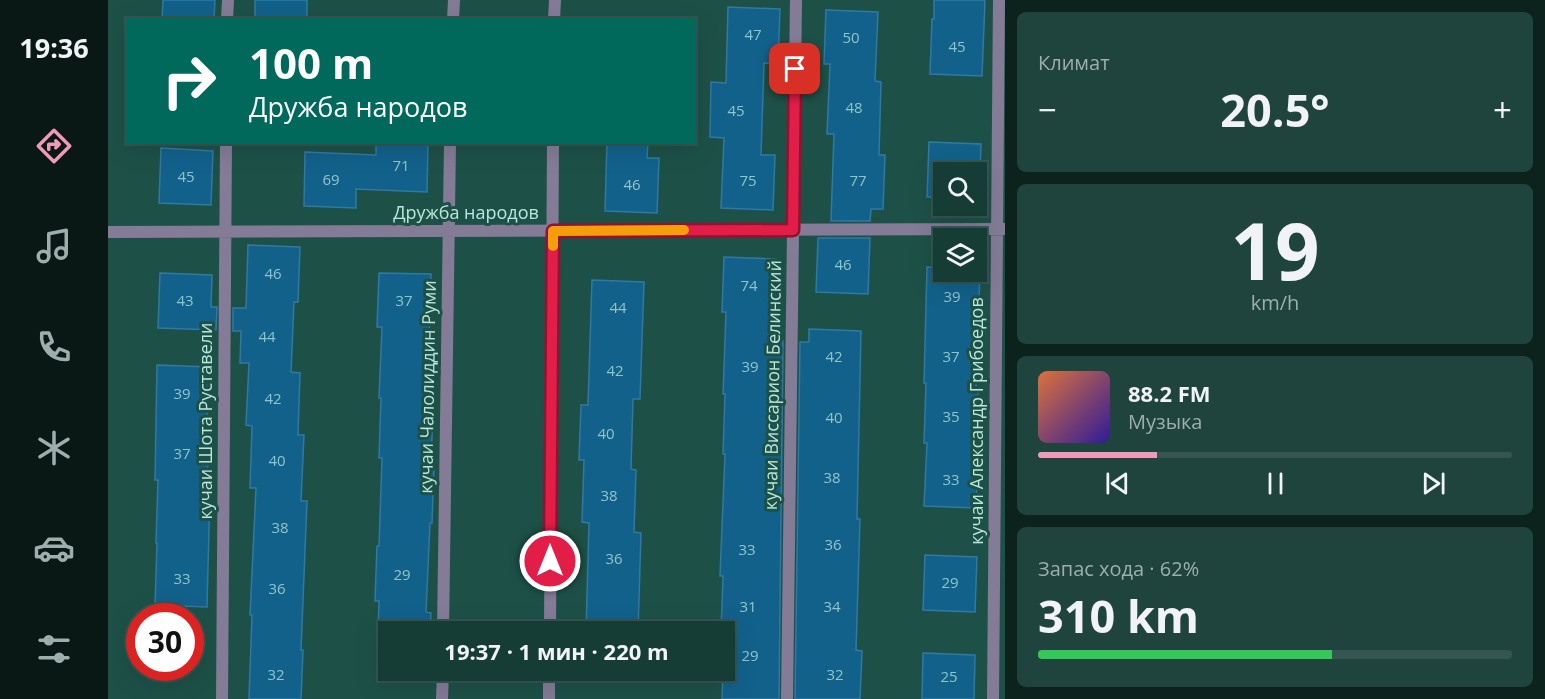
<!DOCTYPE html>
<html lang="ru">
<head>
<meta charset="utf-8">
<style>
	body { margin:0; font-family:"Open Sans",sans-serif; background:#1f443d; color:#f1f3f6; height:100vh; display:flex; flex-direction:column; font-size:22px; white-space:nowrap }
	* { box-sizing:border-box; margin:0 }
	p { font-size:20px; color:#9eaead }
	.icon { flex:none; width:33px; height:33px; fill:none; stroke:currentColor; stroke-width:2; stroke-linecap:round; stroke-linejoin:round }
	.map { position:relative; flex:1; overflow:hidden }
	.panel { display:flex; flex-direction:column; gap:12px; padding:12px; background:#0c221d; width:540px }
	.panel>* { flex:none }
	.banner { position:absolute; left:18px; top:18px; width:570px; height:126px; border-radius:0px; box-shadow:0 6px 24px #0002,0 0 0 2px #355650; background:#00695c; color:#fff; overflow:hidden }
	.controls { position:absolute; left:825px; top:162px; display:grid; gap:12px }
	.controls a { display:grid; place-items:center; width:54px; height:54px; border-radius:0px; background:#163d35; box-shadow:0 6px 24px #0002,0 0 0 2px #355650; font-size:30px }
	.speed { position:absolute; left:18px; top:603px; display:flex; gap:12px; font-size:30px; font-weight:700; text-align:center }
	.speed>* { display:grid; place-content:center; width:78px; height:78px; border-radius:50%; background:#163d35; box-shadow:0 6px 24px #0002,0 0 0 2px #355650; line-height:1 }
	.speed .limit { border:9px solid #d22; background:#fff; color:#111 }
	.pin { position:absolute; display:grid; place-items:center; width:51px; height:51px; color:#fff; margin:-26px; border-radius:12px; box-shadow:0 3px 9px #0006 }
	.me { position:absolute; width:66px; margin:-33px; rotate:0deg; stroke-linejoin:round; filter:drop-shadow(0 0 4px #0008) }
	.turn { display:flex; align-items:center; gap:21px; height:126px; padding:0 24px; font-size:27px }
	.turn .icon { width:78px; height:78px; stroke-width:2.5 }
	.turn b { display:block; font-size:42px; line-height:51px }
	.big { font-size:45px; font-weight:700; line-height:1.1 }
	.panel .tile { flex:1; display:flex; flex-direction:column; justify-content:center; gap:9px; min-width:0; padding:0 21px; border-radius:9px; background:#1f443d }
	.panel .dial { align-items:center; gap:0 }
	.dial b { font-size:78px; line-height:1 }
	.song { display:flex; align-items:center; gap:18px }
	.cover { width:72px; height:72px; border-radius:9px; background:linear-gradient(135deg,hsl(20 70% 55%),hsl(250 70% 35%)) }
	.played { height:6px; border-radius:3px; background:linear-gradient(90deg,#f09ab7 25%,#355650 25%) }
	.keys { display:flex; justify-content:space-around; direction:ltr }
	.heat { display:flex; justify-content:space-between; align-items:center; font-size:33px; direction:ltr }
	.charge { height:9px; border-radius:4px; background:linear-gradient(90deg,#34c759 62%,#355650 0) }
	.trip { position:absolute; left:270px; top:621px; width:357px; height:60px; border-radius:0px; background:#163d35; box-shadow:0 6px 24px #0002,0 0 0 2px #355650; font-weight:700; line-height:60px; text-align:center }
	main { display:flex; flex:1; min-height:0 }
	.tabs { display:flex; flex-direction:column; width:108px; justify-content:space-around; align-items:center; background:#091815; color:#9eaead }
	.tabs .icon { width:42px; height:42px }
	.tabs .active { color:#f09ab7 }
	.tabs b { font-size:27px; color:#f1f3f6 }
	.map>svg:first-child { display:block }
	.building { fill:#12618b; stroke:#3079a4; stroke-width:1.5 }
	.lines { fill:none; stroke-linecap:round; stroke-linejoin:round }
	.minor { stroke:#847c97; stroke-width:12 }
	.route-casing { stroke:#92132f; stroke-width:15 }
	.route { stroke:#e11d48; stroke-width:10 }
	.slow { stroke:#f59e0b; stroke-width:10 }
	.labels { text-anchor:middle; stroke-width:6; stroke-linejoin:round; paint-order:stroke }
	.number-label { font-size:15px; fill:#90c5c7 }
	.street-label { font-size:18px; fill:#bae6db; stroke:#1d5147 }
</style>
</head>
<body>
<main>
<nav class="tabs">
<b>19:36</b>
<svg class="icon active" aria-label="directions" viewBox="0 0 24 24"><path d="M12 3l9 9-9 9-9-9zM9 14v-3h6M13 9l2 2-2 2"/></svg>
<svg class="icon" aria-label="music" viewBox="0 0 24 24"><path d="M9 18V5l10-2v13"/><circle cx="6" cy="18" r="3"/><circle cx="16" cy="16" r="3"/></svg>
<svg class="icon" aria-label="phone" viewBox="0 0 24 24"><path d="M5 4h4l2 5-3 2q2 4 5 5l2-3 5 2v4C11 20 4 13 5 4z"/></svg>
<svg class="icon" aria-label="climate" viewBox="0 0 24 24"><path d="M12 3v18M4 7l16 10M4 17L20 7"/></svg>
<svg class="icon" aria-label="car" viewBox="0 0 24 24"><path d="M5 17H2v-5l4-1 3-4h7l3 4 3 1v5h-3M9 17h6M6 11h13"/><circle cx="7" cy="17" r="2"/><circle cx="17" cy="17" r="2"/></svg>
<svg class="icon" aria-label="filters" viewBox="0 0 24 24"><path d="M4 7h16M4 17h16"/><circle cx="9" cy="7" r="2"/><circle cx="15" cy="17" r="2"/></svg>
</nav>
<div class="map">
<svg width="897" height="699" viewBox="0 0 897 699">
	<rect width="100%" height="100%" fill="#1d5147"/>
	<path class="building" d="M55,0h52l-1,20h-52z
		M147,0h52v20h-52z
		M826,0h51l-3,76 -52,-2 2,-55h2z
		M620,7l52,2 -2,55 -14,-1 -3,92h14l-2,55 -52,-2 3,-70 -14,-1 1,-55 15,1z
		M718,10l52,2 -3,69 6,1 -2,73h6l-2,54h-12l-1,12h-39l3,-87h-7l3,-70h-6z
		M268,142h52l-1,50 -71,-3v19l-52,-2 1,-54 71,3z
		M499,142h41l-1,16h12l-2,55 -52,-2z
		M821,142l52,2 -2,54h-3v-26h-32v25h-17z
		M53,148l52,3 -2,54 -52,-2z
		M710,238h52l-2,56 -52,-2z
		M140,245l52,2 -2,55h-4l-3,70 9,1 -2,62h6l-3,66h6l-6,149h2l-2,49h-52l3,-84h-2l6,-127h-6l2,-62 -6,-1 3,-62h-9l1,-32h-8v-23h13z
		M616,257l52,2 -3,82h10l-4,358h-57l1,-29h1v-38h-3l2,-56h-3l5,-122h-2l2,-60h-2l3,-82h-4z
		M819,267l17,1v4h32v-3l4,1 -4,121h2l-2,62 2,1 -2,54 -52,-2 3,-63h-3l2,-60h-2z
		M52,273l52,2 -1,32h6l-1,23 -58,-2z
		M271,273l52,1 -2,71h4l-2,60h2l-2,63h3l-2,55h-2l-4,89 5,1 -1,19h-52l1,-31h-4l2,-55h2l3,-88h-3l2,-60h-2l3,-71h-5z
		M484,280l52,2 -4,117h-7l-2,70 5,1 -2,62 7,1 -3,99h-52l3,-109 -7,-1 2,-62h-5l2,-55h7z
		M701,329l52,2 -4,188h3l-4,131 6,1 -2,48h-65l5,-357h9z
		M49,365l52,2 -2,61h2l-2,62h3l-3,117 -52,-2 2,-62h-1l2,-63h-3z
		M817,555l52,2 -2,55 -52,-2z
		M815,653l52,2 -1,44h-52z"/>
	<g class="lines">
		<path class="minor" d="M119,20l1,-20
			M345,20l1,-20
			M446,20l1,-20
			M0,232l897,-3
			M335,632l7,-490
			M442,632l3,-490
			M114,699l4,-557
			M334,699l1,-29
			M441,699v-29
			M679,699l9,-699
			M885,699l6,-699"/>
	</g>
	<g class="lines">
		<defs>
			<path id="route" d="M442,561l3,-330 240,-1 2,-161"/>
		</defs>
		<use href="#route" class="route-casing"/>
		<use href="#route" class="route"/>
		<path class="slow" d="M445,246v-15l131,-1"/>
	</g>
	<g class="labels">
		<g class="number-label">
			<text x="645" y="40">47</text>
			<text x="743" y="43">50</text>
			<text x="849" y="52">45</text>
			<text x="746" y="113">48</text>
			<text x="628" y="116">45</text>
			<text x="293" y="171">71</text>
			<text x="78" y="182">45</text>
			<text x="223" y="185">69</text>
			<text x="640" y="186">75</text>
			<text x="750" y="186">77</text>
			<text x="524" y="190">46</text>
			<text x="735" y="270">46</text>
			<text x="165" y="279">46</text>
			<text x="641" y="291">74</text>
			<text x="844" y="302">39</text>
			<text x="77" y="306">43</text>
			<text x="296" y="306">37</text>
			<text x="510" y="313">44</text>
			<text x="159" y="342">44</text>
			<text x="726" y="362">42</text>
			<text x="843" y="362">37</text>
			<text x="642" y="372">39</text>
			<text x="507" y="376">42</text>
			<text x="74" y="399">39</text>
			<text x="165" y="404">42</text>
			<text x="843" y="422">35</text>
			<text x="726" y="423">40</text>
			<text x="498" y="439">40</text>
			<text x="74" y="459">37</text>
			<text x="169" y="466">40</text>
			<text x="724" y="483">38</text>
			<text x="843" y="485">33</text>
			<text x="501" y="501">38</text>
			<text x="172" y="533">38</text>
			<text x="725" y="550">36</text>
			<text x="639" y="555">33</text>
			<text x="506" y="564">36</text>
			<text x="294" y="580">29</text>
			<text x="74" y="584">33</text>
			<text x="842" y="588">29</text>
			<text x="169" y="594">36</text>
			<text x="640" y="612">31</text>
			<text x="724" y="612">34</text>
			<text x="642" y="661">29</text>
			<text x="168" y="680">32</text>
			<text x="727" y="680">32</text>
			<text x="841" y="682">25</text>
		</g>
		<g class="street-label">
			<text x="358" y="219">Дружба народов</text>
			<text transform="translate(665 385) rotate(-89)" y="6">кучаи Виссарион Белинский</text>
			<text transform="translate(320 387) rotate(-89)" y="6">кучаи Чалолиддин Руми</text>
			<text transform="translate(98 421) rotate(-90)" y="6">кучаи Шота Руставели</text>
			<text transform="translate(869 421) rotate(-90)" y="6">кучаи Александр Грибоедов</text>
		</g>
	</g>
</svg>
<div class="controls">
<a><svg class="icon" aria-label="search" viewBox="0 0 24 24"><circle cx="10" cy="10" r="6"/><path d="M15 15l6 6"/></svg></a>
<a><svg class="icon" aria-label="layers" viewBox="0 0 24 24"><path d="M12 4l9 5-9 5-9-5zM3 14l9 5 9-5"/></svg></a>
</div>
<div class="speed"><div class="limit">30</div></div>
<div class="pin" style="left:687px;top:69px;background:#d93025"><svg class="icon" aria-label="arrive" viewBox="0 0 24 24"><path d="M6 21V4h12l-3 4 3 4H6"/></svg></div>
<svg class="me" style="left:442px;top:561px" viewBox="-20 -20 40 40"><circle r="17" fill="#e11d48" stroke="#fff" stroke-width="3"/><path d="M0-11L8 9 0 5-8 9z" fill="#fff"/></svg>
<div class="trip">19:37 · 1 мин · 220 m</div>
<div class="banner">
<div class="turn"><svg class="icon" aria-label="right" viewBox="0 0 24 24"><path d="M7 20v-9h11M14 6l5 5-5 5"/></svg><div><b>100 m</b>Дружба народов</div></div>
</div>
</div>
<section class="panel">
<div class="tile"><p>Климат</p>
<div class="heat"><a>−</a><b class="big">20.5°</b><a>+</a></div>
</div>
<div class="tile dial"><b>19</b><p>km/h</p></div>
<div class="tile">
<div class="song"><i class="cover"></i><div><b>88.2 FM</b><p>Музыка</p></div></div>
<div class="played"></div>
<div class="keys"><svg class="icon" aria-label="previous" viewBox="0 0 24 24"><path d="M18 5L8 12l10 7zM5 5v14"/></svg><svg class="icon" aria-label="pause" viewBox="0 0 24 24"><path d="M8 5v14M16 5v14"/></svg><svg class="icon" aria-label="next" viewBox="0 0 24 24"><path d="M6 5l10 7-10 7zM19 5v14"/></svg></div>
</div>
<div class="tile"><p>Запас хода · 62%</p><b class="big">310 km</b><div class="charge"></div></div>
</section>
</main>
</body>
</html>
